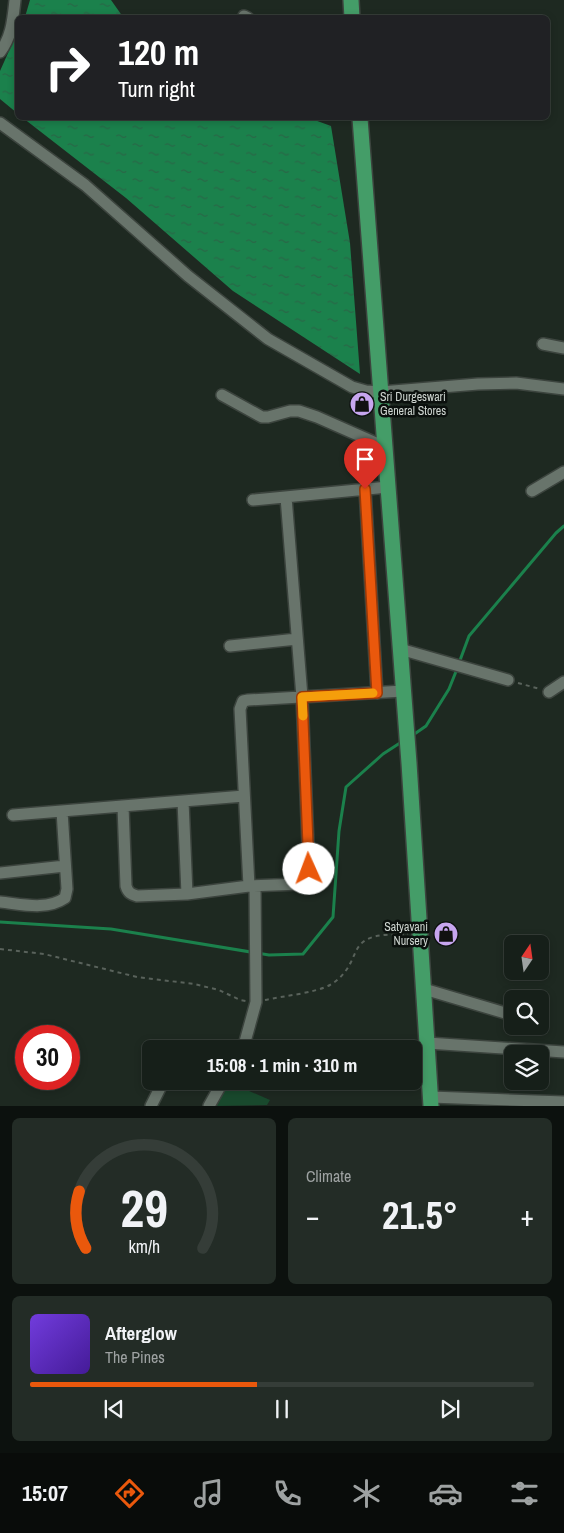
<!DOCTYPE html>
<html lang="en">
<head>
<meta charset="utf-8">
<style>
	body { margin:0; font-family:"Archivo Narrow",sans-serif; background:#232c26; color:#f1f3f6; height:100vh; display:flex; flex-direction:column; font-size:19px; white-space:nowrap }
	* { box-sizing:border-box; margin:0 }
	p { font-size:16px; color:#9ea2a2 }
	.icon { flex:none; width:28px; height:28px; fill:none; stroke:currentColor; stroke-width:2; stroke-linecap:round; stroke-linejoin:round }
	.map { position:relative; height:1106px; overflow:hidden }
	.sheet { display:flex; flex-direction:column; gap:12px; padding:12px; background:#0c110e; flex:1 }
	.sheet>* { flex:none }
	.guide { position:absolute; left:15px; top:15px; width:535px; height:105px; border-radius:8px; box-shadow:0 2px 8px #0003,0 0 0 1px #353d38; background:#202124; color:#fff; overflow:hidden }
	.needle { width:32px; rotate:13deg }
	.controls { position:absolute; left:504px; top:935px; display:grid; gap:10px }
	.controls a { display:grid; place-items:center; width:45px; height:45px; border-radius:8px; background:#161f19; box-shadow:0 2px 8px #0003,0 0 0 1px #353d38; font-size:25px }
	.speed { position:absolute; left:15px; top:1025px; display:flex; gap:10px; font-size:25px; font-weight:700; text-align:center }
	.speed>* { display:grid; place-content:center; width:65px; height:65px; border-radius:50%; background:#161f19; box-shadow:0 2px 8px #0003,0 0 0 1px #353d38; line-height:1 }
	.speed .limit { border:8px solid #d22; background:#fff; color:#111 }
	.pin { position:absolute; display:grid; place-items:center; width:42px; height:42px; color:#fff; margin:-51px -21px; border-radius:50% 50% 50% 0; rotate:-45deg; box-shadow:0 0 5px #0007 }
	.pin .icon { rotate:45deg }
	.me { position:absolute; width:55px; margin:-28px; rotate:358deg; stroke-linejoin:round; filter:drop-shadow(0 0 4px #0008) }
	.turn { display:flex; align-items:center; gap:18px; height:105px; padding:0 20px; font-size:22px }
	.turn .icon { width:65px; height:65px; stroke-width:2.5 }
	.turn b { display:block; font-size:35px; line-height:42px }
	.big { font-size:38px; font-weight:700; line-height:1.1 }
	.sheet .card { flex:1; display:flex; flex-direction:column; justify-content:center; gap:8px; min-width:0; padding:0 18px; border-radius:8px; background:#232c26 }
	.sheet .dial { align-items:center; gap:0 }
	.dial svg { height:130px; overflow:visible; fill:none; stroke:#353d38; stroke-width:7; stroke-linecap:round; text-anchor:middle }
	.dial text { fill:#f1f3f6; stroke:none }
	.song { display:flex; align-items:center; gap:15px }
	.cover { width:60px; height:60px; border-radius:8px; background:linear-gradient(135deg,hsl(260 70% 55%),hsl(260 70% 35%)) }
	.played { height:5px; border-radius:2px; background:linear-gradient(90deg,#ea580c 45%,#353d38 45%) }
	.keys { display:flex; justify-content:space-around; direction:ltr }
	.heat { display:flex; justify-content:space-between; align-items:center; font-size:28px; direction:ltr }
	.sheet .tiles { flex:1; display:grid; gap:12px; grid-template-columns:1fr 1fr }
	.card:last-child { grid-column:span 2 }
	.trip { position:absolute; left:142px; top:1040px; width:280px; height:50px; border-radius:8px; background:#161f19; box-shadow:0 2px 8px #0003,0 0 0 1px #353d38; font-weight:700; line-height:50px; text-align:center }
	.menu { display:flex; height:80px; justify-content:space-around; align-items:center; background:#090c0a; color:#9ea2a2 }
	.menu .icon { width:35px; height:35px }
	.menu .current { color:#ea580c }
	.menu b { font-size:22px; color:#f1f3f6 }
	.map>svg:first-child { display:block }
	.garden { fill:#19492d }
	.water { fill:url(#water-ripples) }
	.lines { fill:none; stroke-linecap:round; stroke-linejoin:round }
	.stream { stroke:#1b814c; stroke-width:3 }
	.minor-casing { stroke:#3c443e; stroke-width:14 }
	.highway-casing { stroke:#3c443e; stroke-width:18 }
	.path { stroke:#59625b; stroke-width:2; stroke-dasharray:4 4; stroke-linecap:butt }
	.minor { stroke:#68746b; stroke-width:11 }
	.highway { stroke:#449d68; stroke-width:15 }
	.route-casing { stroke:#983908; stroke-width:12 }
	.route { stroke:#ea580c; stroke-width:9 }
	.slow { stroke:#f59e0b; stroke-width:9 }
	.labels { text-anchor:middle; stroke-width:5; stroke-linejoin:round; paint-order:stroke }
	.poi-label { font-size:12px; fill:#cfd6d1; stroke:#0b100d; text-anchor:start }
</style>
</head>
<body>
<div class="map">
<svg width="564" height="1106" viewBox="0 0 564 1106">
	<defs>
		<pattern id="water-ripples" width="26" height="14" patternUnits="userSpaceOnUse" patternTransform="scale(1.25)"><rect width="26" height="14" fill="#1b814c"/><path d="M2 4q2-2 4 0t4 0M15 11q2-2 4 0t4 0" fill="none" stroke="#296747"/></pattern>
	</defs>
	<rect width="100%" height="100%" fill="#1e2921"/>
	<path class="garden" d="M226,1081l44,19 -3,5 -51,1z"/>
	<path class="water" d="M30,0h81l12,17h-98z
		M17,33v80l-17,-14v-28z
		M23,118h286l22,8 19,117 10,131 -127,-83 -107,-93z"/>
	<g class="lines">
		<path class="stream" d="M459,663l10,-27 87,-103 8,-7
			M413,735l13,-9 23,-37 8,-20
			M0,922l111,7 158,26 34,-1 30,-37 6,-86 7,-44 37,-33 20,-13"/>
		<defs>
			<path id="minor" d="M244,16l4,2
				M0,52c12,-15 13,-34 15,-52
				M0,123l85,62 103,91 80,63 84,48 14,4 15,1 97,-8 38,-1 48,6
				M543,344l21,4
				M222,395l40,22h6l22,-6h9l18,6 68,30
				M365,489l12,204
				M532,491l32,-19
				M253,500l135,-13
				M230,646l67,-7
				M400,649l108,31
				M549,692l15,-10
				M183,801l4,93
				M123,806l3,80c2,7 5,8 11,10l50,-2 62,-8 52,-2c6,-4 7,-8 8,-15l-7,-172 -16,-200
				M13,815l231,-19
				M0,873l65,-7
				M249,886l-9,-177 3,-8 5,-1 155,-9
				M0,902c21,2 46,9 65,-4l2,-9 -5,-78
				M424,989l88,26
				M427,1043l137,9
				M243,1049l13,-47 -1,-116
				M431,1097l133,5
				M151,1106l11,-22
				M209,1106l14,-25"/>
			<path id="highway" d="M351,0l1,18
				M360,118l49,645 22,343"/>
		</defs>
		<use href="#minor" class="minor-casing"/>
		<use href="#highway" class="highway-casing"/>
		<path class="path" d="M518,683l22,6
			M0,949l44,5 93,23 57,7 25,6 21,10 6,1
			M265,1000c18,-4 50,-7 65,-15 9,-5 16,-13 21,-23 4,-8 6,-17 15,-22 12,-7 29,-5 42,-6"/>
		<use href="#minor" class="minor"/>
		<use href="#highway" class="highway"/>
	</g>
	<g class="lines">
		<defs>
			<path id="route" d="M309,869l-7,-172 75,-4 -12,-204"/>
		</defs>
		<use href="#route" class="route-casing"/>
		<use href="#route" class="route"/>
		<path class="slow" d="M303,716l-1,-19 71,-4"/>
	</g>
	<defs>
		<symbol id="shop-disc" viewBox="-11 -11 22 22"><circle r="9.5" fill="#c7a6ef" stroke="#0b100d"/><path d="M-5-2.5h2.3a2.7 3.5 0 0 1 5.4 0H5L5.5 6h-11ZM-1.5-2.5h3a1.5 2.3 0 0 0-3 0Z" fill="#111"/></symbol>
	</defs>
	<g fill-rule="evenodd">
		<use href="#shop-disc" x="348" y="390" width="28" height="28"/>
		<use href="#shop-disc" x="432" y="920" width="28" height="28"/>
	</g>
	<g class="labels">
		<g class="poi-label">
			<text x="380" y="401">Sri Durgeswari<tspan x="380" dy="14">General Stores</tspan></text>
			<text x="428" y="931" text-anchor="end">Satyavani<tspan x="428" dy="14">Nursery</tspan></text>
		</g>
	</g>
</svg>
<div class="controls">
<a><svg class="needle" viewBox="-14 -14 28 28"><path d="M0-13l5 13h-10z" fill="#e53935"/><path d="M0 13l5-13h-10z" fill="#9ea2a2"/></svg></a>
<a><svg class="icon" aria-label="search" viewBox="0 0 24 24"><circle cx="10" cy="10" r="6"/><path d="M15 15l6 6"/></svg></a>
<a><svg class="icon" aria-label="layers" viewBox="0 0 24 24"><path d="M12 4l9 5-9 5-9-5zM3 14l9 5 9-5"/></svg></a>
</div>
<div class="speed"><div class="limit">30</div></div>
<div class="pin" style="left:365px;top:489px;background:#d93025"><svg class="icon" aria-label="arrive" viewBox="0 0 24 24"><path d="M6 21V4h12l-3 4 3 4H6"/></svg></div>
<svg class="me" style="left:309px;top:869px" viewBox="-20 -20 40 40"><circle r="19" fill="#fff"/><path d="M0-13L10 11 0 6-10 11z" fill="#ea580c"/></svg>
<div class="trip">15:08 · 1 min · 310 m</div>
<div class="guide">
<div class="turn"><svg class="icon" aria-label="right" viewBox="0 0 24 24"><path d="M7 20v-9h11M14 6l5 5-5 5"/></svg><div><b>120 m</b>Turn right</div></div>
</div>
</div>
<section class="sheet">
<div class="tiles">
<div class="card dial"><svg viewBox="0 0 100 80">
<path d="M14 69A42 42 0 1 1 86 69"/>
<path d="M14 69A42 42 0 0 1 10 34" stroke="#ea580c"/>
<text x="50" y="56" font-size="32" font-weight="700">29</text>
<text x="50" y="72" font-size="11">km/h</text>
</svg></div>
<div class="card"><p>Climate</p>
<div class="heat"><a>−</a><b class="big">21.5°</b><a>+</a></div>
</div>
<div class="card">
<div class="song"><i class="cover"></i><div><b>Afterglow</b><p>The Pines</p></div></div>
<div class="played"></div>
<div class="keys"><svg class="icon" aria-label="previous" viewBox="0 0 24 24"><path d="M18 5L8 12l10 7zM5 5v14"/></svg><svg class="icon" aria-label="pause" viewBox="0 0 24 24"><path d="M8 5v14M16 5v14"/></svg><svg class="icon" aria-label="next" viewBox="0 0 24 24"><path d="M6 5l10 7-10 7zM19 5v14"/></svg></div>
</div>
</div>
</section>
<nav class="menu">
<b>15:07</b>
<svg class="icon current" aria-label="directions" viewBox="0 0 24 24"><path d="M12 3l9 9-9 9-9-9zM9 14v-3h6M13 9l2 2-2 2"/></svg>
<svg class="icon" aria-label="music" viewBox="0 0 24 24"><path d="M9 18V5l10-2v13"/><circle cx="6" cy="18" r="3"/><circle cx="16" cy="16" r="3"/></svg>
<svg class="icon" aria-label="phone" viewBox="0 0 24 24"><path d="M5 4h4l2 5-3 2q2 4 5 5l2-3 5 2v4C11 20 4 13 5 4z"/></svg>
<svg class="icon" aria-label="climate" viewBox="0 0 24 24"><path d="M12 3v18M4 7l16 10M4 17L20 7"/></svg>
<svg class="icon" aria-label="car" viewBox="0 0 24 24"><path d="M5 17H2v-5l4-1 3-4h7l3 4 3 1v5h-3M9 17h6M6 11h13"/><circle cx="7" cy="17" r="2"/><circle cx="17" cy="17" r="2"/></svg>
<svg class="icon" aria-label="filters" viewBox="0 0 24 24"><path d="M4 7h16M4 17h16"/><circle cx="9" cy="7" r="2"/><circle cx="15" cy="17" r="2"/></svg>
</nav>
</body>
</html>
